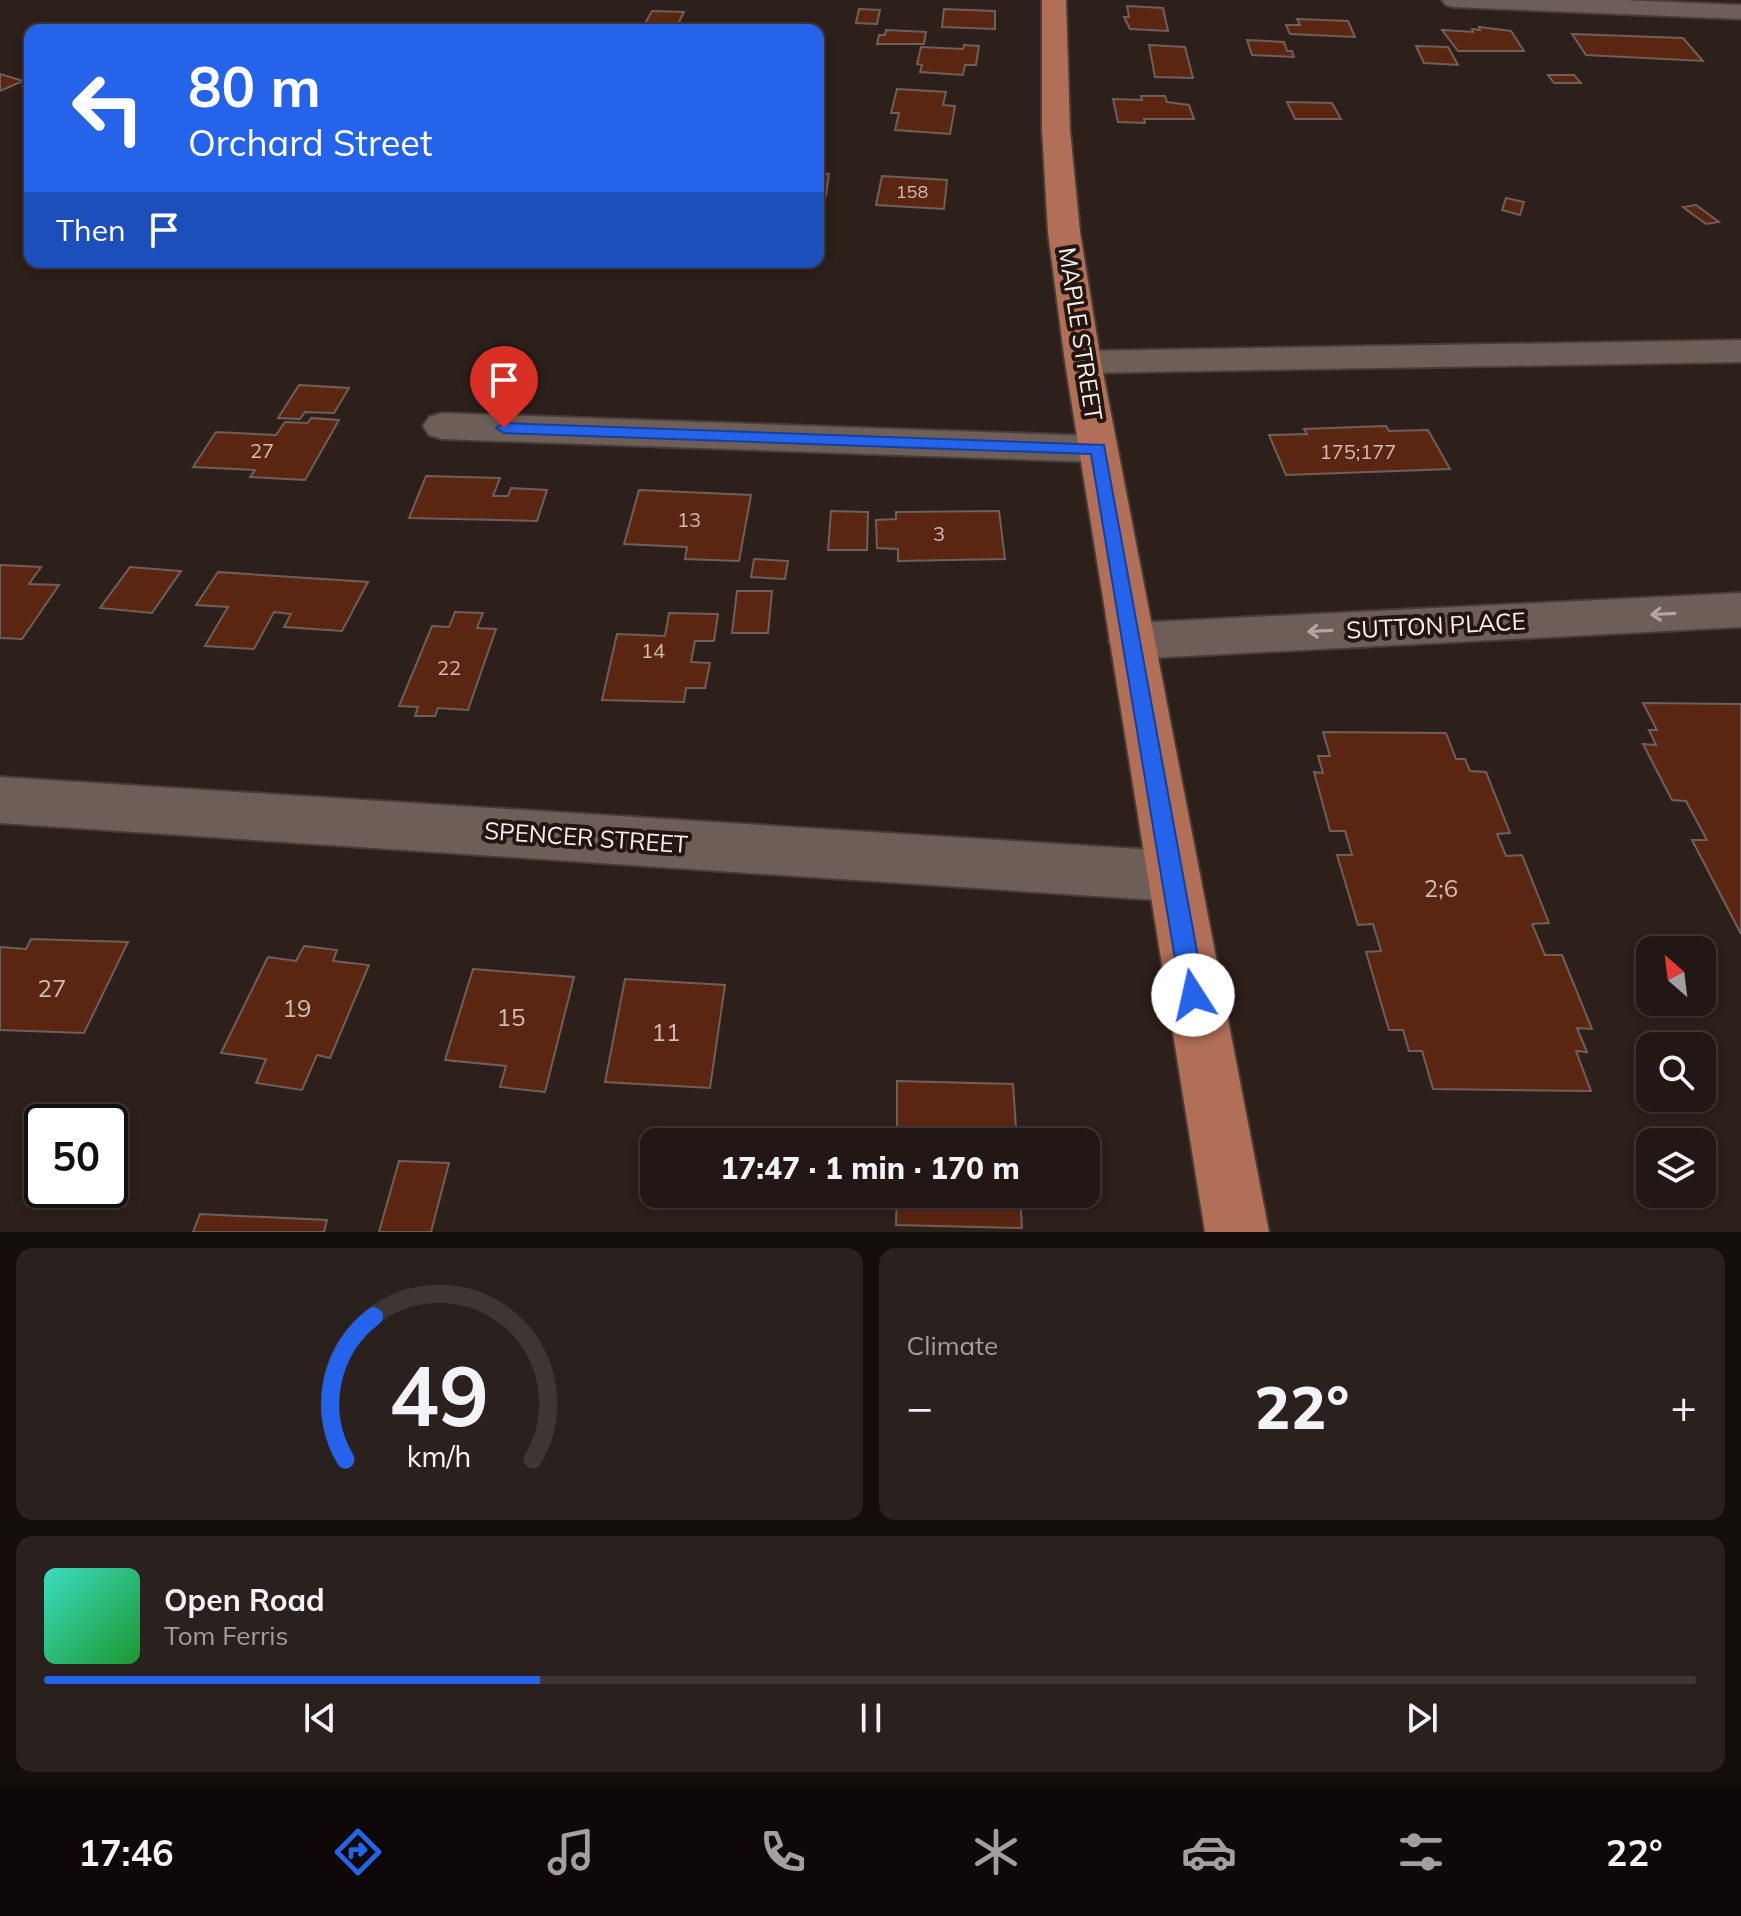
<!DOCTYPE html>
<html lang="en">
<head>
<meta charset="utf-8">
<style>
	body { margin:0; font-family:Mulish,sans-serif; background:#2a201d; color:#f1f3f6; height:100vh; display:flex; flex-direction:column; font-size:30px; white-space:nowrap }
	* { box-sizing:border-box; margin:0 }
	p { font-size:26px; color:#a29fa0 }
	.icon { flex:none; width:44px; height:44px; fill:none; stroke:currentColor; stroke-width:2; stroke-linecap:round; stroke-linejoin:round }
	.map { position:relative; height:1232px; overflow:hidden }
	.side { display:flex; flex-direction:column; gap:16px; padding:16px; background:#130d0b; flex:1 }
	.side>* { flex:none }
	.guide { position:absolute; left:24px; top:24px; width:800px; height:244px; border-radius:16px; box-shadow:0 4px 12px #0003,0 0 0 2px #3f3634; background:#2563eb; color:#fff; overflow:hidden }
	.needle { width:52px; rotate:332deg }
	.controls { position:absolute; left:1636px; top:936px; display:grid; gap:16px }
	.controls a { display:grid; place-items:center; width:80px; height:80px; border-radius:16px; background:#221714; box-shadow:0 4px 12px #0003,0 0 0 2px #3f3634; font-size:40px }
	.speed { position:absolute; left:24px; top:1104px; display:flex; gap:16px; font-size:40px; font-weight:700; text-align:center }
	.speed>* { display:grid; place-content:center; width:104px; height:104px; border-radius:50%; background:#221714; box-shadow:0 4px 12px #0003,0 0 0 2px #3f3634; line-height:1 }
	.speed .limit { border:4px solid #111; border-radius:12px; background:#fff; color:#111 }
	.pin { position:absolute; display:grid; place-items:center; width:68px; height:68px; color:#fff; margin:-82px -34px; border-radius:50% 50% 50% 0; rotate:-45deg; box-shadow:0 0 8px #0007 }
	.pin .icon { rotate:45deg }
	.me { position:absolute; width:88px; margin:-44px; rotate:350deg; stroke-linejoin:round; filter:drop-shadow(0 0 6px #0008) }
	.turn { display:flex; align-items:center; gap:28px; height:168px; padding:0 32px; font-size:36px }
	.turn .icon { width:104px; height:104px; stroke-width:2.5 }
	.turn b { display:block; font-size:56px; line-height:68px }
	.then { display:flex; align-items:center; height:76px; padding:0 32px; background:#0003; gap:16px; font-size:30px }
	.big { font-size:60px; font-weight:800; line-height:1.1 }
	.side .widget { flex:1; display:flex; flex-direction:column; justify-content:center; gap:12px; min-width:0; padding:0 28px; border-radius:16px; background:#2a201d }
	.side .dial { align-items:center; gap:0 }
	.dial svg { height:208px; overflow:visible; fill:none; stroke:#3f3634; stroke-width:7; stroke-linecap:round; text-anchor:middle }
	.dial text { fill:#f1f3f6; stroke:none }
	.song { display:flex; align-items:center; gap:24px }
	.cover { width:96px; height:96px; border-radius:12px; background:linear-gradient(135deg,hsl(170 70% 55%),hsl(130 70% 35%)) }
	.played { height:8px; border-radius:4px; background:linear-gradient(90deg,#2563eb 30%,#3f3634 30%) }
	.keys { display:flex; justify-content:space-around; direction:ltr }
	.heat { display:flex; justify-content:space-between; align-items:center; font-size:44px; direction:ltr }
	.side .tiles { flex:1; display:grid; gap:16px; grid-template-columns:1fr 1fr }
	.widget:last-child { grid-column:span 2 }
	.trip { position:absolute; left:640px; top:1128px; width:460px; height:80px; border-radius:16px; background:#221714; box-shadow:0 4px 12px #0003,0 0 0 2px #3f3634; font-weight:800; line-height:80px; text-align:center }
	.dock { display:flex; height:128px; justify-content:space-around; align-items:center; background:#0e0908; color:#a29fa0 }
	.dock .icon { width:56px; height:56px }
	.dock .on { color:#2563eb }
	.dock b { font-size:36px; color:#f1f3f6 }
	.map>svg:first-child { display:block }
	.building { fill:#5a2612; stroke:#705f59; stroke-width:2 }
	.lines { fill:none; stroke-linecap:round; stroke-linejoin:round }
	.minor-casing { stroke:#473c38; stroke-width:4 }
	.major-casing { stroke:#473c38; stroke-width:4 }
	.minor { fill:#6e5e58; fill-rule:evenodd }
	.major { fill:#b16f57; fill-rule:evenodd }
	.oneway { stroke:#b4a6a2 }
	.route { fill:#2563eb; stroke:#184099; stroke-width:2 }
	.labels { text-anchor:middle; stroke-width:8; stroke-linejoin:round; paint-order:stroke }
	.far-number-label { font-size:18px; fill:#d1bdb5 }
	.number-label { font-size:20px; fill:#d1bdb5 }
	.street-label { font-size:24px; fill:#f9efeb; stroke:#231611 }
	.near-number-label { font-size:24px; fill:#d1bdb5 }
</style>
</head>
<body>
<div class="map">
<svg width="1741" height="1232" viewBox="0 0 1741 1232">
	<rect width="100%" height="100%" fill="#2d1f1a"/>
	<path class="building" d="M1127,6l36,2 5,23 -38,-2 -6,-12h5z
		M859,9l21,1 -3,14 -21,-1z
		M944,9l51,2v18l-53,-2z
		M652,11l32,1 -8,16 -33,-1z
		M1297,19l51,2 7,16 -65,-3 -4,-9h14z
		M1479,27l32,4 13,20h-66l-16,-21 31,2 -1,-3 8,1z
		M886,30l40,2 -2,12h-47l2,-9h6z
		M1572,34l111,4 20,23 -117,-6z
		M1247,40l37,2 3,9h5l2,6 -42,-2z
		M964,45l15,1 -3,19h-11l-2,10 -43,-3 2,-7 -5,-1 4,-17 42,2z
		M1149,45l36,2 8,31 -38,-1z
		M1416,46l32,1 10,18 -34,-2z
		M0,74l23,7 -23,10z
		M1548,75h26l7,8h-27z
		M897,89l49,3 -3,13 12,1 -5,28 -55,-4 4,-17h-8z
		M1141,96h24l2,6 22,3 5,14h-50l1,4 -27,-1 -5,-23 29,1z
		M1287,102l45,1 9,16h-46z
		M818,173l11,1 -3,22 -8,-1z
		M882,176l65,4 -3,29 -68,-4z
		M1506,198l18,4 -4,13 -18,-5z
		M1696,205l23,17 -13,2 -23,-17z
		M299,385l50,3 -15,25 -29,-1 -5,7 -22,-1z
		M311,418l28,2 -34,60 -55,-3 5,-7 -62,-3 23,-35 60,3 9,-13 23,1z
		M1386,426l3,5 39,-1 22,39 -164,6 -17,-40 38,-1 -3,-5z
		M426,476l74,2 -7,18h15l3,-8 36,2 -10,31 -128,-3z
		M639,490l112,5 -12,66 -54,-2 2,-12 -63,-3z
		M831,511l37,1 -1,38h-39z
		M999,511l6,48 -107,2v-12l-21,-1 -1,-28 20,-1v-7z
		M754,559l34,2 -3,18 -34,-2z
		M0,565l41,2 -12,17 30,1 -37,54 -22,-1z
		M130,567l51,4 -29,42 -52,-5z
		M218,572l150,10 -26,49 -58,-4 7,-13 -17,-2 -20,37 -49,-3 23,-39 -32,-2z
		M737,591h35l-4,42h-36z
		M455,612l28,1 -6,15 19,1 -28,81 -30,-2 -3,8h-20l3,-9 -19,-1 33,-80 17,1z
		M669,613l49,1 -4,27h-19l-4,21 19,1 -5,25h-19l-2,14 -82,-2 15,-66 48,2z
		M1643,703l98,1v230l-49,-94h15l-21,-39 -14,-1 -29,-56 13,1 -7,-15h8z
		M1323,732l123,1 10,26h9l5,12 16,1 24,61 -13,1 9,22 16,-1 27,68 -17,1 13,31h17l30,74 -15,-1 10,24 -11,-1 15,40 -158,-2 -11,-38h-13l-6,-21h-14l-23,-78 15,-1 -8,-27 -15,1 -21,-70h15l-7,-24h-15l-16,-59 9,1 -5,-17h12z
		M31,939l97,3 -44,91 -84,-3v-83l26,2z
		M304,946l33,4 -4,11 36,4 -39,93 -13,-3 -15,35 -46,-7 10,-24 -45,-6 47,-96 28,4z
		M473,969l101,8 -29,115 -45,-5 6,-21 -61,-6z
		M625,979l100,6 -15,103 -105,-6z
		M897,1081l116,3 4,58h-120z
		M399,1161l50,2 -18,69h-52z
		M897,1194h123l2,34 -126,-3z
		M200,1214l127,6 -3,12h-131z"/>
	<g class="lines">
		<defs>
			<path id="minor" d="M1442,0h180l119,5v14l-287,-12 -8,-2z
				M1741,340v22l-658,11 -13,-3 -5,-8 5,-8 13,-3z
				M442,413l656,23 14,4 5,9 -5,9 -14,4 -656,-23 -13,-4 -6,-9 6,-9z
				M1741,593v34l-610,32 -16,-5 -6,-13 6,-13 16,-5z
				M0,777l1171,74 19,7 7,18 -7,18 -19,7 -1171,-78z"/>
			<path id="major" d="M1042,0h24l4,130 10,102 21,130 168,870h-64l-140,-870 -17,-130 -6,-102z"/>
		</defs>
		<use href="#minor" class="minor-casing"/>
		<use href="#major" class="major-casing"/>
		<use href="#minor" class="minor"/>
		<use href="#major" class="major"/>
	</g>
	<defs><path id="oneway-shaft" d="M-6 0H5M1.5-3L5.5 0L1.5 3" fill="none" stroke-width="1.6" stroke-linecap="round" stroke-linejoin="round" transform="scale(2)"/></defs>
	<g class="oneway">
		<use href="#oneway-shaft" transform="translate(1663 614) rotate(177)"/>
		<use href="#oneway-shaft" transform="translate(1320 631) rotate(177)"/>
	</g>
	<path class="route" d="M504,423l600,22 101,550 -3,8 -9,4 -8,-4 -4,-8 -90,-541 -587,-21 -8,-5z"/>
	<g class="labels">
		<g class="far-number-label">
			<text x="912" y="198">158</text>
		</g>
		<g class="number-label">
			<text x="262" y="458">27</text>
			<text x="1358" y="459">175;177</text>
			<text x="689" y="527">13</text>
			<text x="939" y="541">3</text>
			<text x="653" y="658">14</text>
			<text x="449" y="675">22</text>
		</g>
		<g class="street-label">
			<text transform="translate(1080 334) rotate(81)" y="8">MAPLE STREET</text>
			<text transform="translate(1436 626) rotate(-3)" y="8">SUTTON PLACE</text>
			<text transform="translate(586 838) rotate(4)" y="8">SPENCER STREET</text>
		</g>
		<g class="near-number-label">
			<text x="1441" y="897">2;6</text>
			<text x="52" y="997">27</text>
			<text x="297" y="1017">19</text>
			<text x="511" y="1026">15</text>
			<text x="666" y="1041">11</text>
		</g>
	</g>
</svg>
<div class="controls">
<a><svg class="needle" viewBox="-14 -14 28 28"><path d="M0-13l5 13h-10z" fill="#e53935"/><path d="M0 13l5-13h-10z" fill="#a29fa0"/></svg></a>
<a><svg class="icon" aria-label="search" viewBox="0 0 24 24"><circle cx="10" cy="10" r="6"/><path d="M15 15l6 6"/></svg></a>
<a><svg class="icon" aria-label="layers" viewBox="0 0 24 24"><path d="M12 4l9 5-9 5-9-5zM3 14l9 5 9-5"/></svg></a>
</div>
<div class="speed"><div class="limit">50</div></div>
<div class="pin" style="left:504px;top:428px;background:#d93025"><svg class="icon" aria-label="arrive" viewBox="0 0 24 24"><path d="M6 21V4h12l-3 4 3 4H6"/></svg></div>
<svg class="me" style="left:1193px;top:995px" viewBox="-20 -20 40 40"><circle r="19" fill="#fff"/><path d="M0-13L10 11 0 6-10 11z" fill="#2563eb"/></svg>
<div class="trip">17:47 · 1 min · 170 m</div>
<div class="guide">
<div class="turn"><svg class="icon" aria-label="left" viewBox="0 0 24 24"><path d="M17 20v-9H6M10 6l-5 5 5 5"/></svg><div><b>80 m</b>Orchard Street</div></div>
<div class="then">Then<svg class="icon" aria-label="arrive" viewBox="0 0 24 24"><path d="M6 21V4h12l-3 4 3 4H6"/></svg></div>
</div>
</div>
<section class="side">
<div class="tiles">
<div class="widget dial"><svg viewBox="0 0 100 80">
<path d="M14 69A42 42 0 1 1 86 69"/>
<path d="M14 69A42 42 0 0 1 25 14" stroke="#2563eb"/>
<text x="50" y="56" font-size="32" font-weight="700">49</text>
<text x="50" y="72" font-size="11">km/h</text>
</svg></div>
<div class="widget"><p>Climate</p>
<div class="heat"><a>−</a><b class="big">22°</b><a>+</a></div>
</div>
<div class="widget">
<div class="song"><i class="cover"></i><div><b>Open Road</b><p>Tom Ferris</p></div></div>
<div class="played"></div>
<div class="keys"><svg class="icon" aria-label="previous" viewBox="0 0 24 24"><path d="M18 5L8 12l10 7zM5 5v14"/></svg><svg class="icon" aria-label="pause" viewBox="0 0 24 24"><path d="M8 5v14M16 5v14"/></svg><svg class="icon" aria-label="next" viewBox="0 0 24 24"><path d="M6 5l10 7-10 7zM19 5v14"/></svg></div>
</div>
</div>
</section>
<nav class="dock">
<b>17:46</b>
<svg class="icon on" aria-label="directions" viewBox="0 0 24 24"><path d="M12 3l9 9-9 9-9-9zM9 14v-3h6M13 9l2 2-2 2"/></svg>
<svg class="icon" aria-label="music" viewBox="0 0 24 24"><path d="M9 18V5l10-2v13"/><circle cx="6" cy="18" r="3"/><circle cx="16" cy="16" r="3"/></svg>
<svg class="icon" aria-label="phone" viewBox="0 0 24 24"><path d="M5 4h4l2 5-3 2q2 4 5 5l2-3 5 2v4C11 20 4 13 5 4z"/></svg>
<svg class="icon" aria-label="climate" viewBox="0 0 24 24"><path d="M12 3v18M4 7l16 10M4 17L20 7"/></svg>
<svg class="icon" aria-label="car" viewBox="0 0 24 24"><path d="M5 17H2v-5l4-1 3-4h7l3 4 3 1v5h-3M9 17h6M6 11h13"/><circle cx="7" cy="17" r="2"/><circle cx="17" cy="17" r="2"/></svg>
<svg class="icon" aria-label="filters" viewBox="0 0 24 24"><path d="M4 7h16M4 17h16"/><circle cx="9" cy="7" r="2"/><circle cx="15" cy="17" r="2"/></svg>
<b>22°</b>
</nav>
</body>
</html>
